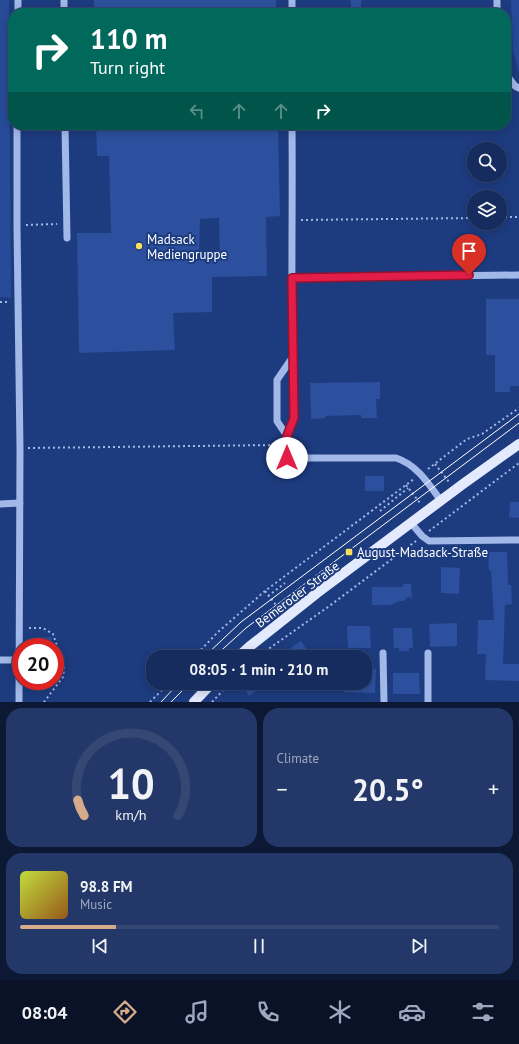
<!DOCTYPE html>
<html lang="en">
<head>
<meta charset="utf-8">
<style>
	body { margin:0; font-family:"PT Sans",sans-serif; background:#233868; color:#f1f3f6; height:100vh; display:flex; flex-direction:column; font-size:15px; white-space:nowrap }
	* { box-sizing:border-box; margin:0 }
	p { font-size:13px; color:#9ea7bd }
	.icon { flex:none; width:22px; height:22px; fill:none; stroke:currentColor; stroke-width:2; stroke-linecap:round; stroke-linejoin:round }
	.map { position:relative; height:702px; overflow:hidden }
	.drawer { display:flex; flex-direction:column; gap:6px; padding:6px; background:#0c1834; flex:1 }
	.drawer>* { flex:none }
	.top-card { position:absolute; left:8px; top:8px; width:503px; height:122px; border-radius:16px; box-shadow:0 2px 10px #0003,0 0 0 1px #354874; background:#00695c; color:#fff; overflow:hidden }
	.fabs { position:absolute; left:467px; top:142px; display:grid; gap:8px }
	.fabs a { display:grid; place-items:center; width:40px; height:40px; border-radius:50%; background:#162c5f; box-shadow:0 2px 10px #0003,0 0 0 1px #354874; font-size:20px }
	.speed { position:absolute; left:12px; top:638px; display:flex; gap:8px; font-size:20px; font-weight:700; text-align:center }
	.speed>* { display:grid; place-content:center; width:52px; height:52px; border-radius:50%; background:#162c5f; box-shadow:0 2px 10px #0003,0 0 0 1px #354874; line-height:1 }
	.speed .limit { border:6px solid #d22; background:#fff; color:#111 }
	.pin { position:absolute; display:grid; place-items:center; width:34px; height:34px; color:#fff; margin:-41px -17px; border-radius:50% 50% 50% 0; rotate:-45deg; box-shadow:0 0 4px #0007 }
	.pin .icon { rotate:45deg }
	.me { position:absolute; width:44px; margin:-22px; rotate:0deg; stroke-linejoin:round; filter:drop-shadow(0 0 3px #0008) }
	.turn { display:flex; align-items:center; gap:14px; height:84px; padding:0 16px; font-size:18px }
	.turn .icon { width:52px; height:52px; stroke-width:2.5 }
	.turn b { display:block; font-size:28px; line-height:34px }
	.lanes { display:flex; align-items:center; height:38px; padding:0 16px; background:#0003; justify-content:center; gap:20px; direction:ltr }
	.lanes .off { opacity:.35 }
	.big { font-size:30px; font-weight:600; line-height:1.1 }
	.drawer .widget { flex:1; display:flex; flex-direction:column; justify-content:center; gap:6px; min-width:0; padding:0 14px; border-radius:16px; background:#233868 }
	.drawer .dial { align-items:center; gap:0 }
	.dial svg { height:104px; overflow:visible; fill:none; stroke:#354874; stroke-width:7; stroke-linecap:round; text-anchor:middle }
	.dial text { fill:#f1f3f6; stroke:none }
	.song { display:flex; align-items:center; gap:12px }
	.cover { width:48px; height:48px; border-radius:6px; background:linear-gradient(135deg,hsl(70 70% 55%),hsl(30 70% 35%)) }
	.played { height:4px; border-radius:2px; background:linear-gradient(90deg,#d6ab8b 20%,#354874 20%) }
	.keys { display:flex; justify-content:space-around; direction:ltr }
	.heat { display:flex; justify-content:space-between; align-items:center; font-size:22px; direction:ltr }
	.drawer .tiles { flex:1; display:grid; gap:6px; grid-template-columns:1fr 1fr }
	.widget:last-child { grid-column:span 2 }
	.trip { position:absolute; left:146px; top:650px; width:226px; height:40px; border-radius:16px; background:#162c5f; box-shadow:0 2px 10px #0003,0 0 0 1px #354874; font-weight:600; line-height:40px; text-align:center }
	.tab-bar { display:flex; height:64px; justify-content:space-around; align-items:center; background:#091226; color:#9ea7bd }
	.tab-bar .icon { width:28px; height:28px }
	.tab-bar .active { color:#d6ab8b }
	.tab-bar b { font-size:18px; color:#f1f3f6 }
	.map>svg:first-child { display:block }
	.green { fill:#274b98 }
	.building { fill:#2c509d; fill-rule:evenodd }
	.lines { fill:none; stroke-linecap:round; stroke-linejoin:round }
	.path { stroke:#a1b8e9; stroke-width:2; stroke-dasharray:2 3; stroke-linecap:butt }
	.minor { stroke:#a1b8e9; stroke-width:7 }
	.major { stroke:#e4eafe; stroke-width:10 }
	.tram { stroke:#fff; stroke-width:1 }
	.route-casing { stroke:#92132f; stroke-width:10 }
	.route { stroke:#e11d48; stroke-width:7 }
	.poi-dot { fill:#f8e05f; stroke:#1d3b7f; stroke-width:1.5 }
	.labels { text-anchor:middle; stroke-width:4; stroke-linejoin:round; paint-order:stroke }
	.poi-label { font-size:13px; fill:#fff; stroke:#1d3b7f; text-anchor:start }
	.street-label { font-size:13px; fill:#fff; stroke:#1d3b7f }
</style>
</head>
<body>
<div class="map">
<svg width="519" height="702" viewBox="0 0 519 702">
	<rect width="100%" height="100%" fill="#1d3b7f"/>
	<path class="green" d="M0,0h9l2,298 -11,-1z
		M511,0h8v73l-6,-22z"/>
	<path class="building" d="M94,0h182v13h-182z
		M351,0h10v13h-10z
		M96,125h182l2,91 -14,1 1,59 -55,1v35l-39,1 2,37 -96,3 -2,-120h34l-2,-77h-12zM219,218l1,40h-21l1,-39z
		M486,299h33v87h-9v6h-15v-37h-9z
		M380,382v17h-4l1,19h-16v-3l-36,1v2l-14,1 -1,-36z
		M365,476h19v15h-19z
		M510,502h9v16l-10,-1z
		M488,552h19l1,33h3l1,19 -7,1 -2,59h16v17l-34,-1 1,-26h-9l1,-34h16l-3,-50h-2z
		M441,567l19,1 -1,26 -18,-1z
		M403,584h8l1,14 -4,-1 -4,4h-4l-10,4h-18v-18h31z
		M457,623v23l-27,1 -1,-23z
		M347,626h23l1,22h-23z
		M393,628h19l1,20h-4v3h-10v-3h-5z
		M51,637l3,10h-23v-9z
		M301,641l11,16h-35z
		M365,669h11l-1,24 -31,-1v-9h21z
		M393,673h26l1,21h-27z
		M240,683h28l-19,13z"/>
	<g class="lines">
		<path class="path" d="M500,217h19
			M301,220l173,-2
			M26,225l31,-1
			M0,302h10
			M28,448l251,-3
			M435,464l14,18
			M428,469l39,-30 15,-5 37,-26
			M406,485l14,18
			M380,511l28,-23
			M429,531l90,-68
			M265,591l14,18
			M268,596l17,-13
			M29,628h14l10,6 11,34 -1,9 -19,25
			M194,657l24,-25 47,-41 149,-112
			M257,657l71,-50 88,-66
			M150,702l19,-19
			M212,702l18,-19"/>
		<path class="minor" d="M64,0v13
			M292,0v13
			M18,13v-13
			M497,13v-13
			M506,74l9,12 4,2
			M17,125v101l3,222 -1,254
			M65,125l2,113
			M292,278l227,-3
			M287,436l-10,-15v-41l15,-22
			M274,458h122c20,6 33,26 45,43
			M287,458v-22l7,-17c-4,-98 -1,-196 -2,-294
			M0,504l20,-1
			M412,524l10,12 7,5 90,-1
			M383,653l1,49
			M0,660h19
			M428,702v-49"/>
		<path class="major" d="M238,657l11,-10 68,-54 146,-109 56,-40
			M194,702l18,-19"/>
		<path class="tram" d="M204,657l37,-35 278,-208
			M214,657l32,-29 273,-205
			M161,702l18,-19
			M171,702l19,-19"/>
	</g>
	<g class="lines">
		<defs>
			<path id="route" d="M287,458v-22l7,-18 -2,-140 177,-3"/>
		</defs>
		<use href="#route" class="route-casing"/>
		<use href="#route" class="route"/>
	</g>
	<g class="poi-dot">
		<circle cx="139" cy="246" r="4"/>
		<rect x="345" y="548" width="8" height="8" rx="2"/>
	</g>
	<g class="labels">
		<g class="poi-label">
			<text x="147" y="244">Madsack<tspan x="147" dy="15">Mediengruppe</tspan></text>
			<text x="357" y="557">August-Madsack-Straße</text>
		</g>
		<g class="street-label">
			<text transform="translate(297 594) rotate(-37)" y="5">Bemeroder Straße</text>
		</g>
	</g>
</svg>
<div class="fabs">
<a><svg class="icon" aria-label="search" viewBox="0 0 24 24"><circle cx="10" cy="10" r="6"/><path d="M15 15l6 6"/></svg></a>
<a><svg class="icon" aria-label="layers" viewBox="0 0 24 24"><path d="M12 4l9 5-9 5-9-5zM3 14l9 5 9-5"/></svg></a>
</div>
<div class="speed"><div class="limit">20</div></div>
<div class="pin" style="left:469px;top:275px;background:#d93025"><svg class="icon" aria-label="arrive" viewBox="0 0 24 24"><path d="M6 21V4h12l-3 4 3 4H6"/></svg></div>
<svg class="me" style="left:287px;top:458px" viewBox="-20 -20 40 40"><circle r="19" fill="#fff"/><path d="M0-13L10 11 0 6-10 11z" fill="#e11d48"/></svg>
<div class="trip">08:05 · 1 min · 210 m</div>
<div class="top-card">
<div class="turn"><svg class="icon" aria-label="right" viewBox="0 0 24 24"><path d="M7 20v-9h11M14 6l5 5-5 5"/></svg><div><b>110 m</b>Turn right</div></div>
<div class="lanes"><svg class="icon off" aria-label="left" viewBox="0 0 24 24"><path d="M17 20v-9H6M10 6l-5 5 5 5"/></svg><svg class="icon off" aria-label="ahead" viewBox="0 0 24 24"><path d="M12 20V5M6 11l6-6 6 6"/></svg><svg class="icon off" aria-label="ahead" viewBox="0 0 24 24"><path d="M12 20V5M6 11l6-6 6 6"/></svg><svg class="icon" aria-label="right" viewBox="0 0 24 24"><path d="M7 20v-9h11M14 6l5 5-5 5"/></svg></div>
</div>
</div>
<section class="drawer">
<div class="tiles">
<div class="widget dial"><svg viewBox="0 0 100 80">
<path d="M14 69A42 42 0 1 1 86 69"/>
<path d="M14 69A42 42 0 0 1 9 57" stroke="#d6ab8b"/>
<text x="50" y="56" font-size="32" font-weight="700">10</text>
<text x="50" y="72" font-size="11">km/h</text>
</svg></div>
<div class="widget"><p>Climate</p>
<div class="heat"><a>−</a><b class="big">20.5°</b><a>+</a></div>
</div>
<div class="widget">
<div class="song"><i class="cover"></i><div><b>98.8 FM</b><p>Music</p></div></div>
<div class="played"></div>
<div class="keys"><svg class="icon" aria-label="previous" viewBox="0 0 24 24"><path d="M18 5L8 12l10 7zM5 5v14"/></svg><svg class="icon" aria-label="pause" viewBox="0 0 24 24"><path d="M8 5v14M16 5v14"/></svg><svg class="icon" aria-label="next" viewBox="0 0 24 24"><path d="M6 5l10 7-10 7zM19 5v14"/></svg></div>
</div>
</div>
</section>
<nav class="tab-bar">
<b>08:04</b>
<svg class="icon active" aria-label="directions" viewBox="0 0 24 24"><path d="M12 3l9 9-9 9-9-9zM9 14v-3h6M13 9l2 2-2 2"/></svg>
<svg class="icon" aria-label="music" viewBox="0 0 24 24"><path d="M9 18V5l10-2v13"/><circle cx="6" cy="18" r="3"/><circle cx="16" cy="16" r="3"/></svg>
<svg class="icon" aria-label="phone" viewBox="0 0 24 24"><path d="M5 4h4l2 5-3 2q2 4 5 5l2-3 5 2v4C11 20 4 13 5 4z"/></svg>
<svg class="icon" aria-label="climate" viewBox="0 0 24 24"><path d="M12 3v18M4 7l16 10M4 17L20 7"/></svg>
<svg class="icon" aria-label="car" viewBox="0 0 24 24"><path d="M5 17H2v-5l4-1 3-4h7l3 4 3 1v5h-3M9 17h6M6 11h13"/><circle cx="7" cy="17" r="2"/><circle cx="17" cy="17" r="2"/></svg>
<svg class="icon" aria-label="filters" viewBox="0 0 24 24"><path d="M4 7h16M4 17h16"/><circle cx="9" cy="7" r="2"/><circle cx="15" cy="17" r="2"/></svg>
</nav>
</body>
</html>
